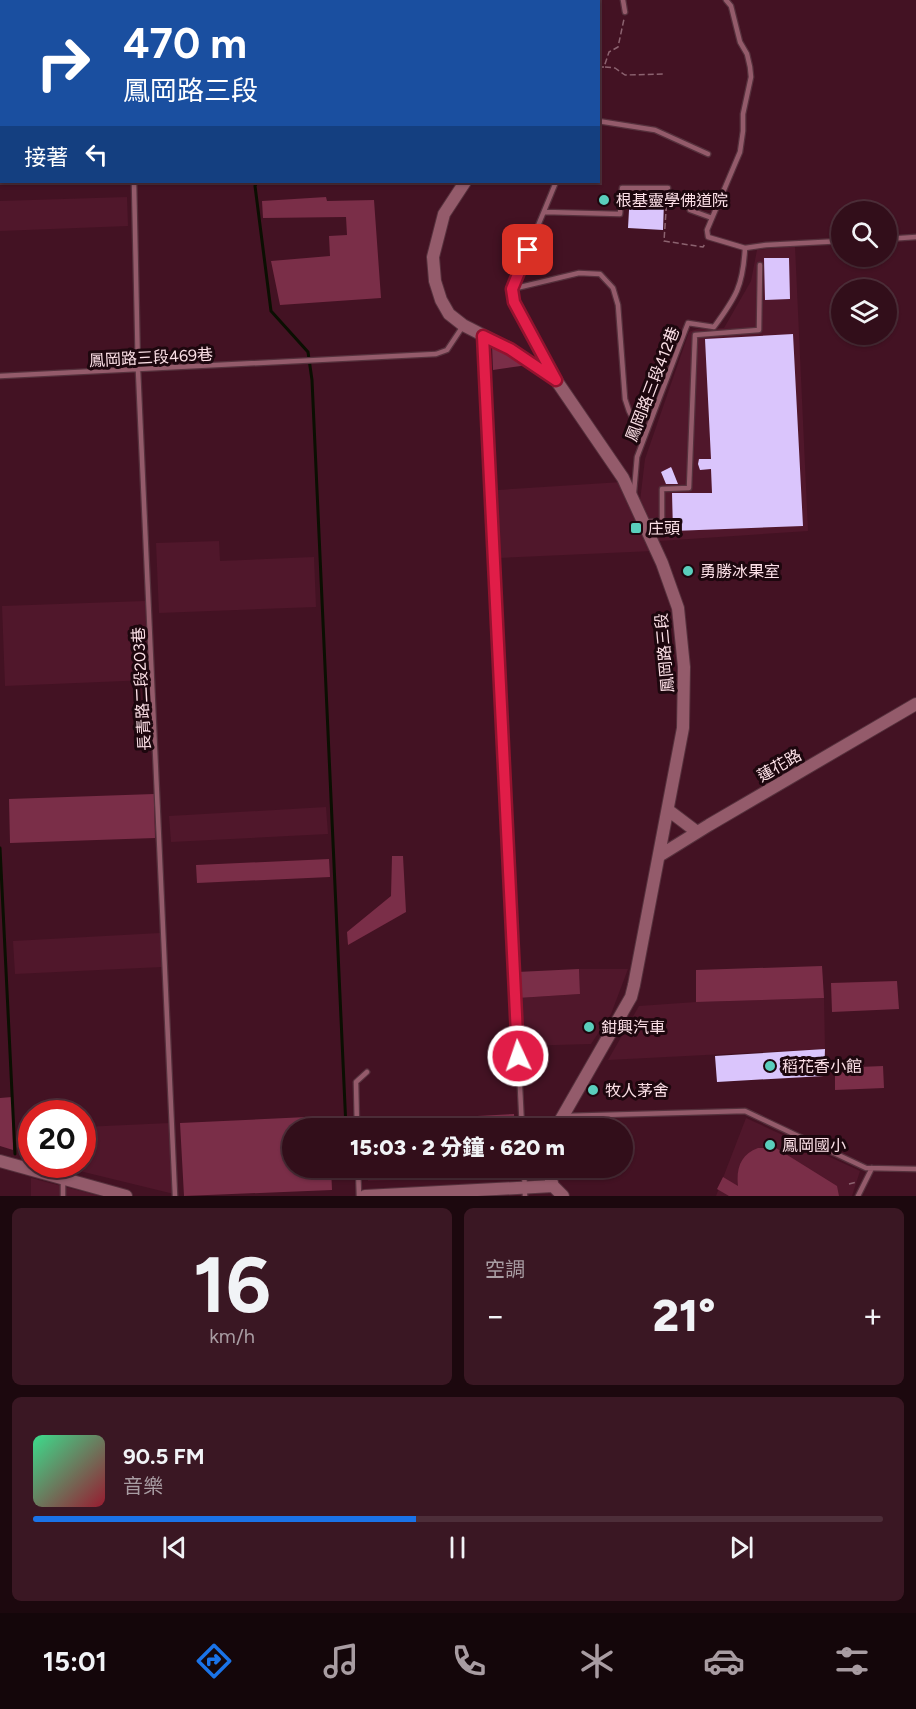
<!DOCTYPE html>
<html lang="zh-TW">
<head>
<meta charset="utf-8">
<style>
	body { margin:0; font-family:Figtree,"Noto Sans TC",sans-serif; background:#3a1723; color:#f1f3f6; height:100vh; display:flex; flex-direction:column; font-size:22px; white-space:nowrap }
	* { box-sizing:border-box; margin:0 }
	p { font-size:20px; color:#a89ca2 }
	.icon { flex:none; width:33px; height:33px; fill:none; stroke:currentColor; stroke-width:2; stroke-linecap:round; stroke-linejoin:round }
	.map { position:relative; height:1196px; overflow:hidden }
	.panel { display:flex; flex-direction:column; gap:12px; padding:12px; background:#1c080e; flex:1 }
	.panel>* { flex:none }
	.top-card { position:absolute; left:0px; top:0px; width:600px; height:183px; box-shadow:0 2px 4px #0004,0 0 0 2px #4d2e39; background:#1a4fa0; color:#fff; overflow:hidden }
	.controls { position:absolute; left:831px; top:201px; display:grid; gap:12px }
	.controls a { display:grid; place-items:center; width:66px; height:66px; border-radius:50%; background:#320e1a; box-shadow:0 2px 4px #0004,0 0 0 2px #4d2e39; font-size:30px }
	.speed { position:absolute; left:18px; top:1100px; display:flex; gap:12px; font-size:30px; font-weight:700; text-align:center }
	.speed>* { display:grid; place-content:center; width:78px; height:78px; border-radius:50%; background:#320e1a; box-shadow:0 2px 4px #0004,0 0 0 2px #4d2e39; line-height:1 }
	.speed .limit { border:9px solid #d22; background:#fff; color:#111 }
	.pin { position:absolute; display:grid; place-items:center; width:51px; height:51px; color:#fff; margin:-26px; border-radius:12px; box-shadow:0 3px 9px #0006 }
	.me { position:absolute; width:66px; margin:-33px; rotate:357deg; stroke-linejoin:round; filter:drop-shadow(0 0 4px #0008) }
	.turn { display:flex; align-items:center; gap:21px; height:126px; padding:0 24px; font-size:27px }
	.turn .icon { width:78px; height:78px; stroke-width:2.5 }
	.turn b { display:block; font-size:42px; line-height:51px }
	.then { display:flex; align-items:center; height:57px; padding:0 24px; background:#0003; gap:12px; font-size:22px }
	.big { font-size:45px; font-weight:800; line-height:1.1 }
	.panel .tile { flex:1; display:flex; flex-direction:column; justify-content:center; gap:9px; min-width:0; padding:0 21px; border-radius:9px; background:#3a1723 }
	.panel .dial { align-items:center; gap:0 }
	.dial b { font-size:78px; line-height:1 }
	.song { display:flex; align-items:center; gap:18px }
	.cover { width:72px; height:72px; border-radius:9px; background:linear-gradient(135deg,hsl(150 70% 55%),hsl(350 70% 35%)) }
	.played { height:6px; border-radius:3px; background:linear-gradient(90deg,#1a73e8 45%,#4d2e39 45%) }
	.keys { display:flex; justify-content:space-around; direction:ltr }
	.heat { display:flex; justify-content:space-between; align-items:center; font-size:33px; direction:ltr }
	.panel .tiles { flex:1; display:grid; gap:12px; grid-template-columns:1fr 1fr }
	.tile:last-child { grid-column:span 2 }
	.trip { position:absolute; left:282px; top:1118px; width:351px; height:60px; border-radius:30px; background:#320e1a; box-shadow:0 2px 4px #0004,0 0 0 2px #4d2e39; font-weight:800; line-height:60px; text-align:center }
	.dock { display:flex; height:96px; justify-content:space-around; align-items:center; background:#14060a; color:#a89ca2 }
	.dock .icon { width:42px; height:42px }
	.dock .on { color:#1a73e8 }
	.dock b { font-size:27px; color:#f1f3f6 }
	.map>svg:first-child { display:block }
	.built { fill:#50172b }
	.green { fill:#7a2e48 }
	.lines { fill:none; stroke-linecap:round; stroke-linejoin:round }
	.stream { stroke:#0b0f02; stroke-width:3 }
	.building { fill:#dac5fc }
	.lane-casing { stroke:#56313d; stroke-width:7 }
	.secondary-casing { stroke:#56313d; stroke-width:14 }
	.path { stroke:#8c6370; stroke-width:1.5; stroke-dasharray:6 3; stroke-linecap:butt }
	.lane { stroke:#945b6b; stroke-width:4.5 }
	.secondary { stroke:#945b6b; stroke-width:12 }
	.route-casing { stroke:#92132f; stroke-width:15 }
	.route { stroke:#e11d48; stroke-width:10 }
	.poi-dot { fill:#5acebc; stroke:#1d070e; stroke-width:2 }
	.labels { text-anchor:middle; stroke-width:6; stroke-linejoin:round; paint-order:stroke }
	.poi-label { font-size:16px; fill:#fce0e7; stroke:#1d070e; text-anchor:start }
	.street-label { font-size:16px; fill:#fce0e7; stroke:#1d070e }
</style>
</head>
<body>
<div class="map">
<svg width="916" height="1196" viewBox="0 0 916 1196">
	<rect width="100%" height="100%" fill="#431223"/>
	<path class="built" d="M127,197l1,29 -128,5v-30z
		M795,246l13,285 -149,10 -19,-40 5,-42 44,-127 8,-3 27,-1 27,-47 6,-31z
		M622,482l31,69 -154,7 -1,-68z
		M219,541l1,20 94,-4 2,50 -157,6 -3,-70z
		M145,601l3,79 -143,6 -3,-80z
		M326,807l2,27 -157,8 -2,-26z
		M160,933l2,34 -147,7 -2,-33z
		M579,969h49l-17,45 -20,30 -71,2 -2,-48 62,-4z
		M824,998l1,51 -217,11 31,-54 57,-4z
		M746,1118l114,53 -8,25h-136z
		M170,1123l4,71 -123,-30h31l1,-37z
		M23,1130h8v29l-7,-2z
		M367,1167h150v9l-149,5z
		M31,1178l69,18h-69z"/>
	<path class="green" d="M326,197l1,4 47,-1 7,98 -101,7 -9,-44 59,-5 -1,-20 18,-1 -1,-18 -83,1 -1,-17z
		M492,345l36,20 -35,5z
		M154,794l1,44 -145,5 -1,-44z
		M392,856h11l3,56 -58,33 -1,-13 44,-36z
		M329,859l1,18 -133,6 -1,-18z
		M822,966l2,32 -128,4v-32z
		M579,969l1,25 -62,4 -1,-26z
		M897,981l2,28 -67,3 -1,-29z
		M883,1066l1,22 -49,2v-22z
		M12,1097l1,53 -13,-4v-48z
		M514,1114l1,14h-150l-1,-6z
		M328,1116l1,12h-37v39h39l1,23 -148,6 -4,-73z
		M758,1148h18l61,38 2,10h-110l-12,-7 6,-12 15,9c-2,-18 3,-32 20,-38z"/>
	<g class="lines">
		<path class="stream" d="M301,0v2
			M257,182l-2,4 16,125 37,41 4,28 34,748
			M0,848l15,306
			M348,1167l1,8"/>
	</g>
	<path class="building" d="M630,192l35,2v4l9,-2 3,1 1,4 -3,3 -11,-2 -1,28 -35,-2z
		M764,258h25l1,41 -25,1z
		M793,334l10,192 -130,5 -1,-38h40l-1,-24 -11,1 -2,-6 1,-5h12l-6,-120z
		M671,467l1,2 6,15h-12l-5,-12z
		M825,1049l-1,27 -107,6 -2,-26z
		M462,1167h20v10l-20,1z"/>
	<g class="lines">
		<defs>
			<path id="lane" d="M128,0l1,2
				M469,0v2
				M555,0v2
				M623,0l2,12
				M598,121l57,9 53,24
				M134,182l4,188 37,826
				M690,210l22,8
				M545,212l75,2 2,-26h46
				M886,239l30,-2
				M745,248l21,-3 76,-4
				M512,289l67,-16 21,1 13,14 5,17 7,94 4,12 14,28
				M483,337l39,791
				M553,373l-39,-71 -2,-13 44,-107
				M0,376l436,-22 11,-4 16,-24
				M634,492l3,-35 51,-134 26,4c22,-30 29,-41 31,-79l-37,-11 -1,-7 33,-78 3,-21v-17l8,-37 -1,-10 -3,-13 -7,-12 -9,-36 -5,-6
				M644,522l18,-1v-32l27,-1 6,-153 64,-5 1,-65
				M565,1116l180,-5 121,57 50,1
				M357,1128l-1,-46 11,-10
				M358,1167l1,29
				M524,1167l1,29
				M63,1196v-17
				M858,1196l14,-28"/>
			<path id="secondary" d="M536,2l1,-2
				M465,182l-21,32 -11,43 2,24 6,19 8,14 14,11 47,24 46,31 67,98 39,85 16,45 6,59 -1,61 -49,257 -3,12 -75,131
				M668,810l29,22
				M659,856l50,-31 207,-121
				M0,1161l126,35
				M547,1167l6,19 10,10
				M365,1196l188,-10"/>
		</defs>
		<use href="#lane" class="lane-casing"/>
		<use href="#secondary" class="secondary-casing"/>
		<path class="path" d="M598,67h6l5,-15 9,-5 6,-28
			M605,67l10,1 10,7 38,-1
			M667,196l-3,45 39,6 2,-3
			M849,1184l8,-2"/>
		<use href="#lane" class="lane"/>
		<use href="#secondary" class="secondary"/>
	</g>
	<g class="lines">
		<defs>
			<path id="route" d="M518,1056l-35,-720 27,13 46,31 -42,-78 -2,-13 16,-39"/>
		</defs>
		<use href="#route" class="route-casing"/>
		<use href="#route" class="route"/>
	</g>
	<g class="poi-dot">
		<circle cx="604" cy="200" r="6"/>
		<rect x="630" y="522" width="12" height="12" rx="3"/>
		<circle cx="688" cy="571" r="6"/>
		<circle cx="589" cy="1027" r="6"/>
		<circle cx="770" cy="1066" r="6"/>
		<circle cx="593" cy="1090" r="6"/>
		<circle cx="770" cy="1145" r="6"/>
	</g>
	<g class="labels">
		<g class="poi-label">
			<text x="616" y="206">根基靈學佛道院</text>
			<text x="648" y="534">庄頭</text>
			<text x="700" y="577">勇勝冰果室</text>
			<text x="601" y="1033">鉗興汽車</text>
			<text x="782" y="1072">稻花香小館</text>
			<text x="605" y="1096">牧人茅舍</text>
			<text x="782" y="1151">鳳岡國小</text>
		</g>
		<g class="street-label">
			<text transform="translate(151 357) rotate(-3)" y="6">鳳岡路三段469巷</text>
			<text transform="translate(652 384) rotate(-69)" y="6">鳳岡路三段412巷</text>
			<text transform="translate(664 653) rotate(-95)" y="6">鳳岡路三段</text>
			<text transform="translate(141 689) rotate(-93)" y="6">長青路二段203巷</text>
			<text transform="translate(779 765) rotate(-30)" y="6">蓮花路</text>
		</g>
	</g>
</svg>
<div class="controls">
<a><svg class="icon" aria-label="search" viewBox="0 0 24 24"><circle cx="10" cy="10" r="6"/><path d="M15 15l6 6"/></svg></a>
<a><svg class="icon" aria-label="layers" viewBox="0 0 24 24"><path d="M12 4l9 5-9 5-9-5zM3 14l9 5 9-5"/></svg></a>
</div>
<div class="speed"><div class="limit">20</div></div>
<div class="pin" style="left:528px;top:250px;background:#d93025"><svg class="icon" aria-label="arrive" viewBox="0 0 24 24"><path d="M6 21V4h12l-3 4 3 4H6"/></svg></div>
<svg class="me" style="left:518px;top:1056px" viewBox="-20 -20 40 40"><circle r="17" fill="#e11d48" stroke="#fff" stroke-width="3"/><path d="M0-11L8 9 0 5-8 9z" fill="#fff"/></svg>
<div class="trip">15:03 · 2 分鐘 · 620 m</div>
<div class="top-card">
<div class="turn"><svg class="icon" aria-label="right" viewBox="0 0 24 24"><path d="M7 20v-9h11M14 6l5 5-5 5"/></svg><div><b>470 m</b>鳳岡路三段</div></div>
<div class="then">接著<svg class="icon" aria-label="left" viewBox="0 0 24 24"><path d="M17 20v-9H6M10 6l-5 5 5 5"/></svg></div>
</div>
</div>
<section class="panel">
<div class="tiles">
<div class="tile dial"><b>16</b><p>km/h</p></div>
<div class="tile"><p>空調</p>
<div class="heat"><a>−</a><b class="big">21°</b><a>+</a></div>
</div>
<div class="tile">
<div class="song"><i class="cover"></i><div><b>90.5 FM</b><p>音樂</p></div></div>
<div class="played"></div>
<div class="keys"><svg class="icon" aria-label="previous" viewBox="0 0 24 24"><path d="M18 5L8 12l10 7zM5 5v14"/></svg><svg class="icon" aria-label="pause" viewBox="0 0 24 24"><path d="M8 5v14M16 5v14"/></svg><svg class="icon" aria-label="next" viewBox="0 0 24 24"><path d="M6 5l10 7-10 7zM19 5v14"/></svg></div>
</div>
</div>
</section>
<nav class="dock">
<b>15:01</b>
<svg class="icon on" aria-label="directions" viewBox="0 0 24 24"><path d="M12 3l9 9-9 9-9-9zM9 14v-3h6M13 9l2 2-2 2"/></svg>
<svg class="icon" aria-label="music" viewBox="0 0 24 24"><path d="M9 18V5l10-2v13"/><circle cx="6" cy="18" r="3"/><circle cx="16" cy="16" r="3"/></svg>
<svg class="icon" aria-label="phone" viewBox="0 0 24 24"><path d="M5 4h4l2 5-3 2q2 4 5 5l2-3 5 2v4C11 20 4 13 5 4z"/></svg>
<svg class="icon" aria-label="climate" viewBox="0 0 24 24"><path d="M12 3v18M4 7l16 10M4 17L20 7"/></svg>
<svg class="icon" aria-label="car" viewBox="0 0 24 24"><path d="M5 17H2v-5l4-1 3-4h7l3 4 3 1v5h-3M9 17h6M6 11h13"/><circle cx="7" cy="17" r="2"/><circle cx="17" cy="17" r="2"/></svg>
<svg class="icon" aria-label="filters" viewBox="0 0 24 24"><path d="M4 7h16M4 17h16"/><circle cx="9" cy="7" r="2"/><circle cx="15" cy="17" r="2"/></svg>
</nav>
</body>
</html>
